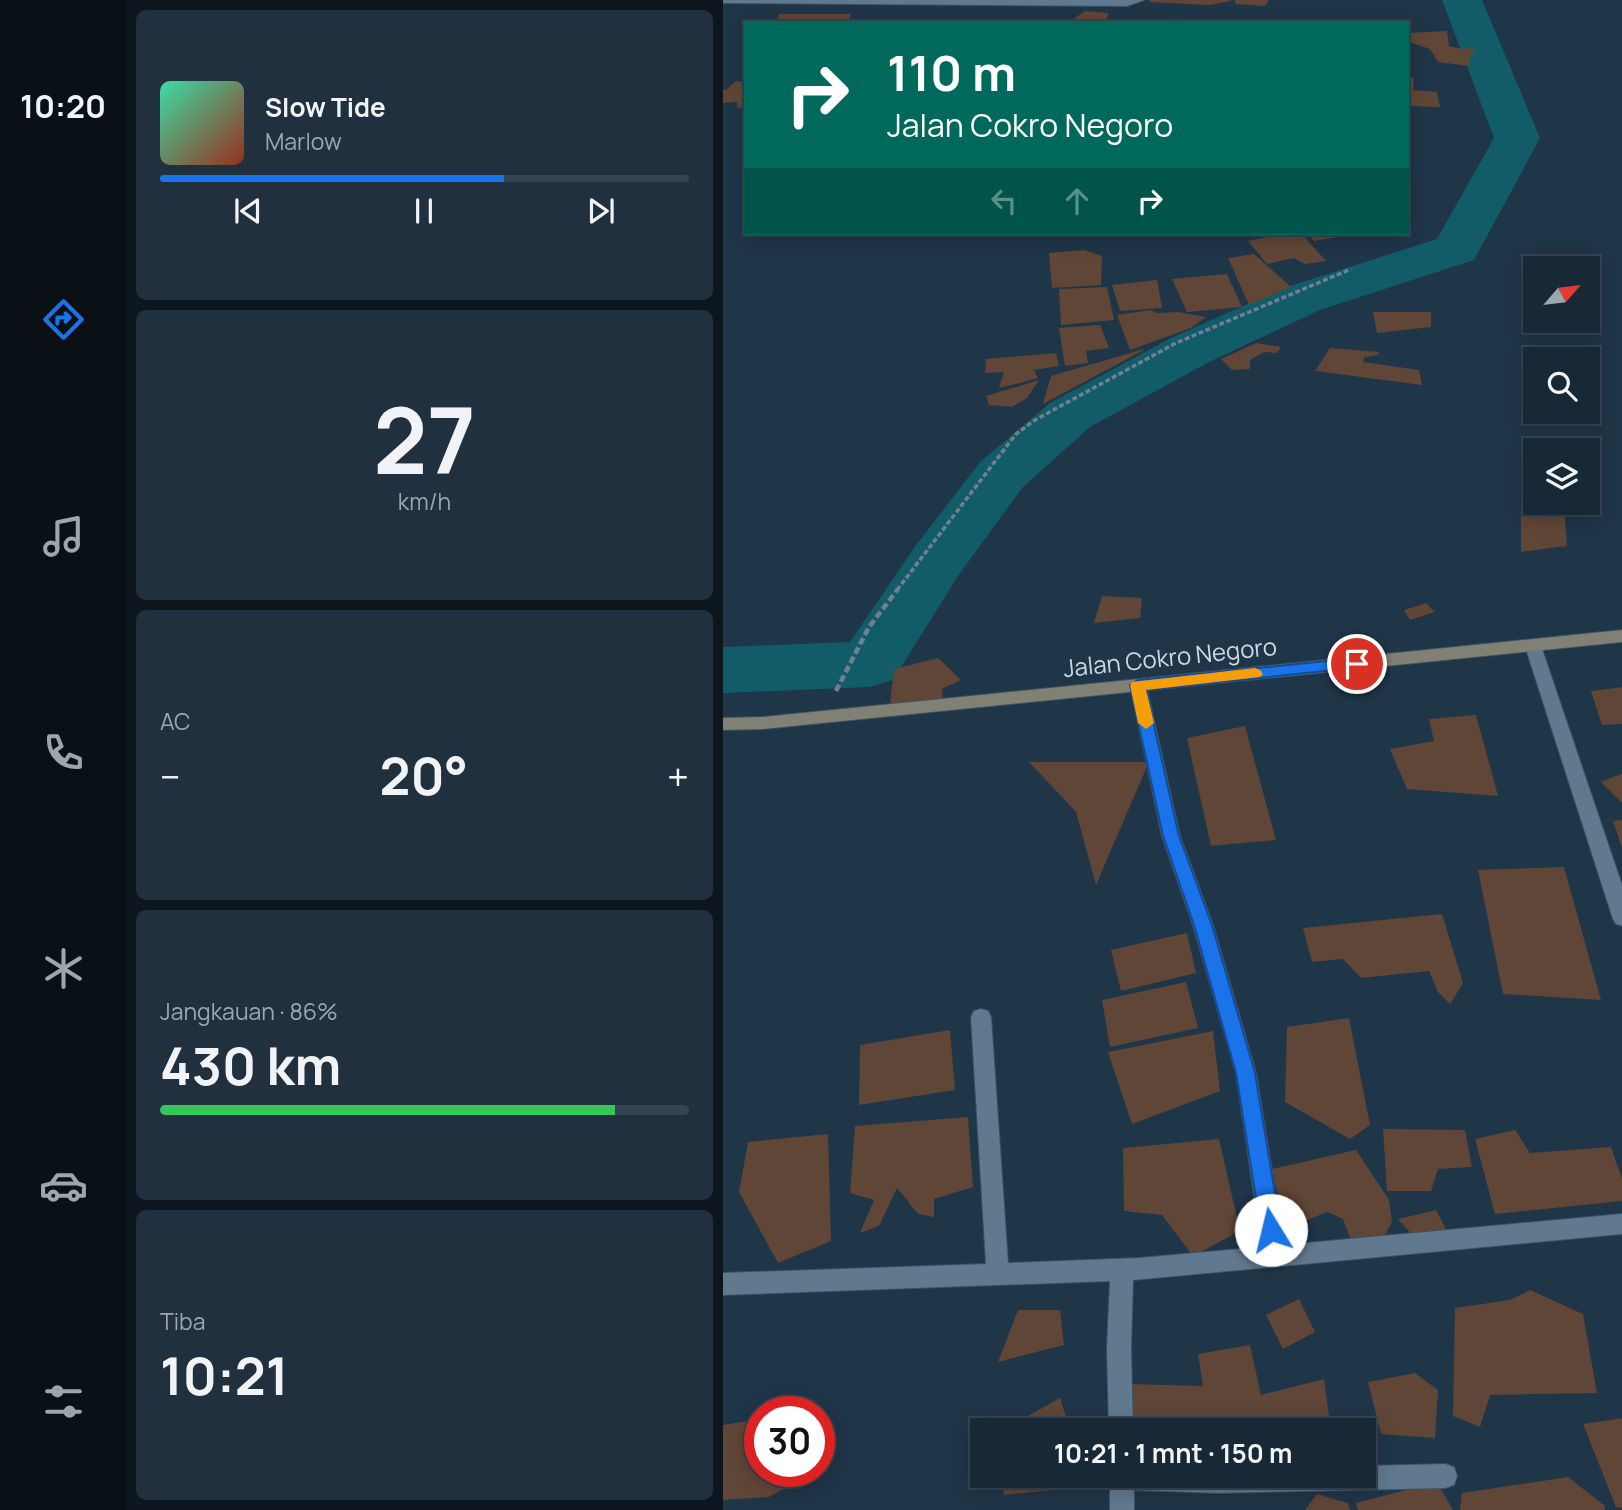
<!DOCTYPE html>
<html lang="id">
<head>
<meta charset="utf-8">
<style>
	body { margin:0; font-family:Manrope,sans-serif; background:#20303e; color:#f1f3f6; height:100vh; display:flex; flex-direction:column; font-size:26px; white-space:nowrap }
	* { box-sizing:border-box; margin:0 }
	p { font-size:23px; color:#9ea6ad }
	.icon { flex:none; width:38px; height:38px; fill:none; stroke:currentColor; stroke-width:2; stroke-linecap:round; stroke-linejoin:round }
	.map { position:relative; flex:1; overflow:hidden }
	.drawer { display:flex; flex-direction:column; gap:10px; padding:10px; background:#0d161e; width:597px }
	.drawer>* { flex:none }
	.top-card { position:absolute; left:21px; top:21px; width:665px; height:214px; border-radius:0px; box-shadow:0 4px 18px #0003,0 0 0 2px #364451; background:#00695c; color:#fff; overflow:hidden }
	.needle { width:46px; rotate:62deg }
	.tools { position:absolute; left:800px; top:256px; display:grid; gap:14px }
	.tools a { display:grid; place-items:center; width:77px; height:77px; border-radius:0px; background:#172836; box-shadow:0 4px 18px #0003,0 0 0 2px #364451; font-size:35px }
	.speed { position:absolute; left:21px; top:1396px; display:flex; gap:14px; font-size:35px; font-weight:700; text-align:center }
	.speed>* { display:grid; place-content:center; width:91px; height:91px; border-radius:50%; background:#172836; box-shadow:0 4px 18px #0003,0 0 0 2px #364451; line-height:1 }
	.speed .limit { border:10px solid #d22; background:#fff; color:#111 }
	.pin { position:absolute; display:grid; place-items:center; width:60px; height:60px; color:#fff; margin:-30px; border:4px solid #fff; border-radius:50%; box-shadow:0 2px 7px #0007 }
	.me { position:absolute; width:77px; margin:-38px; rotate:351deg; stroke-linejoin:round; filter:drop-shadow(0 0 5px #0008) }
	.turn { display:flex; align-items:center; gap:24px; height:147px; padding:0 28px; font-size:32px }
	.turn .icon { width:91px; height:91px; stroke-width:2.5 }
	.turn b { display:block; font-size:49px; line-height:60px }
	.lanes { display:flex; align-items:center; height:66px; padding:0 28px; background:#0003; justify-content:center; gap:35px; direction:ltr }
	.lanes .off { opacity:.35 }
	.big { font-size:52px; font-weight:700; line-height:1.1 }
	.drawer .widget { flex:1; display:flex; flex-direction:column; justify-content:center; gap:10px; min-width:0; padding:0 24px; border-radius:10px; background:#20303e }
	.drawer .dial { align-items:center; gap:0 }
	.dial b { font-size:91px; line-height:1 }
	.song { display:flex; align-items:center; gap:21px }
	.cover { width:84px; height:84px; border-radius:10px; background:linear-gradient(135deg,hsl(160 70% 55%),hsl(10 70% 35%)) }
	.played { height:7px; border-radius:4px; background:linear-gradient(90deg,#1a73e8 65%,#364451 65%) }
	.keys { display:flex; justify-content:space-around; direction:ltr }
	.heat { display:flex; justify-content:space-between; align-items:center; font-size:38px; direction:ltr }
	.charge { height:10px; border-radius:5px; background:linear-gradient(90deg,#34c759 86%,#364451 0) }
	.trip { position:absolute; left:247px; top:1418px; width:406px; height:70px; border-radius:0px; background:#172836; box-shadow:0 4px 18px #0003,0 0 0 2px #364451; font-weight:700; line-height:70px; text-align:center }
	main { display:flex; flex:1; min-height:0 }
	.tab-bar { display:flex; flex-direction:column; width:126px; justify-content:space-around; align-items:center; background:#091016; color:#9ea6ad }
	.tab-bar .icon { width:49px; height:49px }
	.tab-bar .active { color:#1a73e8 }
	.tab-bar b { font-size:32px; color:#f1f3f6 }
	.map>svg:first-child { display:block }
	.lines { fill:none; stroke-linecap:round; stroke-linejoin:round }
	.river { fill:#125c69; fill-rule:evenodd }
	.building { fill:#604636 }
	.street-casing { stroke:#3d5261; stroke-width:2 }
	.secondary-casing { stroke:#3d5261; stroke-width:2 }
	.path-far1 { stroke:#6f8191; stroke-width:3.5; stroke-dasharray:5 2.5; stroke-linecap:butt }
	.path { stroke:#6f8191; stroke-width:4.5; stroke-dasharray:7 3.5; stroke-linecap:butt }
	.street { fill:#60798e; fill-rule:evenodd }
	.secondary { fill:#808074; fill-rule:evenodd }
	.route { fill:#1a73e8; stroke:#114b97; stroke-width:2 }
	.slow { fill:#f59e0b }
	.labels { text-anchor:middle; stroke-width:7; stroke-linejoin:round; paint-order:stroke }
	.street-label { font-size:24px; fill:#ccd9e5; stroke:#1f3548 }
</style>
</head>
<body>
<main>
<nav class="tab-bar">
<b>10:20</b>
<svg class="icon active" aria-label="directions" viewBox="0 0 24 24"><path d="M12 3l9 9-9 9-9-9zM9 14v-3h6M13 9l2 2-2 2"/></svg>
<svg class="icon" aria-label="music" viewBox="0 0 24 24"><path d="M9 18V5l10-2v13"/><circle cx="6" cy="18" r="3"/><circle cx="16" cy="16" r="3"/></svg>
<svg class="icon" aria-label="phone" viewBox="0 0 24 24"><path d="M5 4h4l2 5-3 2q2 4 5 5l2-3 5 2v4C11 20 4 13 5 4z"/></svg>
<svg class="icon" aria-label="climate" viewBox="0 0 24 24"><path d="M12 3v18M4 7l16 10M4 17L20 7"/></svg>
<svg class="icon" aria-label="car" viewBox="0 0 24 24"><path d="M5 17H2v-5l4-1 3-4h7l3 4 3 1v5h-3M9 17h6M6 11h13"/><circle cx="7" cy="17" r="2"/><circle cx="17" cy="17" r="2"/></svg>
<svg class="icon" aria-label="filters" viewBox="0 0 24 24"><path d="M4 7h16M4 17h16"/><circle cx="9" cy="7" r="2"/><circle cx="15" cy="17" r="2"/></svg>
</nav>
<section class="drawer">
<div class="widget">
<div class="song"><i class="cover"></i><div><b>Slow Tide</b><p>Marlow</p></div></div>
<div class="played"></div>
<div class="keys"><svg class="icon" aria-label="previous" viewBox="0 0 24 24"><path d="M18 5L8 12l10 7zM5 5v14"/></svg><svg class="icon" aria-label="pause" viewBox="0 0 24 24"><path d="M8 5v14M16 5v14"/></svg><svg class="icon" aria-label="next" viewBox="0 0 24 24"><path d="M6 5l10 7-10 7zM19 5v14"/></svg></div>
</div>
<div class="widget dial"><b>27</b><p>km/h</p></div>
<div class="widget"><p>AC</p>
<div class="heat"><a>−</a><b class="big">20°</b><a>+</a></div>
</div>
<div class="widget"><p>Jangkauan · 86%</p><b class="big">430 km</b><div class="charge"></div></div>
<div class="widget"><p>Tiba</p><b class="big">10:21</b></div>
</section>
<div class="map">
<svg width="900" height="1510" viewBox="0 0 900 1510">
	<rect width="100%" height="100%" fill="#1f3548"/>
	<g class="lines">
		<path class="river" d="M719,0h40l58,138 -66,122 -154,50 -111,52 -119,65 -68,61 -64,88 -65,104 -24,7 -146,6v-46l127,-5 64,-94 66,-86 70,-59 121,-65 113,-50 153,-49 57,-101z"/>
	</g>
	<path class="building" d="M427,0h81v1l-22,4 -59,-3z
		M512,0h34l-4,6 -29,-2z
		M362,11l23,2 -2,10h-38z
		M56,14h72l-3,9h-72z
		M724,31l2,15 14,3 6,-1 7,4 -7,5v9l-31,-4 -8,-13 -18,-6 -5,-7v-3z
		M684,78h7l-1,12 24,2 3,15 -33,-1z
		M13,81l10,1v25l-9,1v-6l-14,1v-14l3,1z
		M566,233h12l25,28 -21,3 -11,-6 -27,6 -19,-23z
		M584,233h48v1l-41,7z
		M361,250l18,6 -1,29 -49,3 -3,-35z
		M531,254l37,33 -42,18 -21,-47z
		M504,274l15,33 -55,5 -15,-33z
		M434,280l5,28 -42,3 -8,-26z
		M384,287l7,33 -53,5 -2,-36z
		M428,310l6,3 21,-1 28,5 -15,11 -61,22 -13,-35z
		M650,312h58v15l-54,6z
		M377,325l9,23 -23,3 2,12 -23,3 -6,-38z
		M533,343l25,4 -4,6 -13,-1 -14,8v9l-18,1 -11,-11z
		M607,348l48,4 1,3 -15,2 -1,5 56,8 3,15 -107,-14z
		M421,349v1l-101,54 8,-28z
		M333,353l3,13 -25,4 4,8 -39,10 5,-16 -19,1 1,-14z
		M316,380l-12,18 -15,9 -23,-2 -3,-9z
		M798,500l43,4 3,42 -46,6z
		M379,596l40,2 -2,20 -46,5z
		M703,603l9,9 -25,8 -6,-10z
		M215,658l23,22 -19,9 1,11 -53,4 4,-35z
		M900,687v37l-21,1 -11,-34z
		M753,715l22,81 -91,-7 -17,-40 44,-8 -5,-22z
		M522,726l31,114 -65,6 -24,-108z
		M306,762h120l-53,123 -20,-73z
		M900,773v31l-22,-22z
		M900,820v28h-1l-9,-27z
		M841,867l37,133 -98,-6 -25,-124z
		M719,914l21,69 -13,21 -12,-12 -9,-21 -68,7 -18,-19 -31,3 -9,-34z
		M464,933l9,40 -75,18 -10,-41z
		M463,982l12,46 -88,19 -8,-47z
		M626,1018l21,107 -20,14 -65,-37 2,-75z
		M227,1030l5,60 -96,15 1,-60z
		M490,1031l7,60 -88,33 -24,-72z
		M245,1117l5,70 -39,12v18l-16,-3 -21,-26 -18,38 -19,7 14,-33 -24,-7 5,-67z
		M660,1129l82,1 7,37 -34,2 -7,22h-44z
		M792,1130l15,23 81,-6 12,35v19l-128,13 -20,-75z
		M105,1134l3,107 -53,22 -39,-71 9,-50z
		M496,1139l21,92 -47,25 -31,-41 -38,-4 -1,-63z
		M633,1150l33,50 3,22 -10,18 -30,3 -9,-24 -16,-7 -41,17 -14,-60z
		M713,1210l11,21 -33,6 -16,-18z
		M807,1290l53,24 14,79 -107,2 -10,32 -27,-11 2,-108 55,-8z
		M576,1299l16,33 -32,17 -17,-34z
		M295,1310h42l4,35 -66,17z
		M527,1345l11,50 63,-16 7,51h-200l-1,-46 73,2 -5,-32z
		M692,1373l23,17 -3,48 -54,-4 -13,-52z
		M337,1398l10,32h-57l1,-6z
		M900,1418v90l-7,-1 -33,-83z
		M37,1419v53h45v6l-36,19 -46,3v-75z
		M283,1475h97l-2,10 -98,10z
		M845,1477l37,29 -1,4h-144l2,-17z
		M714,1482l16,28h-95l-2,-7z
		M594,1494l31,9 2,7h-45z"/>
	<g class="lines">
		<defs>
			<path id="street" d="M0,0h421l-17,6 -404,-3z
				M810,640l8,6 82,242v38l-7,-2 -3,-5 -88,-273z
				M415,679l8,6 34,151 33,89 43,148 28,172 339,-31v20l-490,46 -2,69 2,81h-24l-2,-81 3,-68 -387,14v-22l263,-9 -15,-247 3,-6 7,-2 7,2 3,6 17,246 131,-5 123,-11 -26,-174 -43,-148 -31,-89 -32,-151z
				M722,1464l9,3 3,9 -3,9 -9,3 -227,5 -84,-3v20h-24v-35h253v-9z"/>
			<path id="secondary" d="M900,630v12l-860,87 -40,1v-12l40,-1z"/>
		</defs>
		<use href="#street" class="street-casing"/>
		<use href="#secondary" class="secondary-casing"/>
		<path class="path-far1" d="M174,590l119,-156 19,-14 141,-77 175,-74"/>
		<path class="path" d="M113,691l33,-64 29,-38"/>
		<use href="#street" class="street"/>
		<use href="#secondary" class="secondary"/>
	</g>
	<path class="route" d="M634,658l6,2 2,4 -2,3 -217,23 33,146 33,89 43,148 26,157 -3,6 -7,3 -7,-3 -3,-6 -25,-157 -42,-148 -31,-89 -33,-151 8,-5z"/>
	<path class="slow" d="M532,668l5,2 3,4 -3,3 -114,13 8,33 -8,6 -8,-6 -8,-38 2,-3z"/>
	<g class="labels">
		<g class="street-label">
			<text transform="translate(447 658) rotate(-6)" y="8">Jalan Cokro Negoro</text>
		</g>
	</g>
</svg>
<div class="tools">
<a><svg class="needle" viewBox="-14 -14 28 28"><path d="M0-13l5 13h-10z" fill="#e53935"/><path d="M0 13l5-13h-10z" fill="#9ea6ad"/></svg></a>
<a><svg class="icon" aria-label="search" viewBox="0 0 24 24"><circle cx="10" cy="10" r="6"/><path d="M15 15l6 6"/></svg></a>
<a><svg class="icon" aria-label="layers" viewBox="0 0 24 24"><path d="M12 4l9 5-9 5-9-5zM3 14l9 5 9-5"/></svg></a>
</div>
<div class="speed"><div class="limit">30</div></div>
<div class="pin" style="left:634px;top:664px;background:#d93025"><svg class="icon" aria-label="arrive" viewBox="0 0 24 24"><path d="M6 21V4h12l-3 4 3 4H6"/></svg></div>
<svg class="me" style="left:548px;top:1230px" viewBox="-20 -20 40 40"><circle r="19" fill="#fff"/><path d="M0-13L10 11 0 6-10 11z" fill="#1a73e8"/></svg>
<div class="trip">10:21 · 1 mnt · 150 m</div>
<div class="top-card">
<div class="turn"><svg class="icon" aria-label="right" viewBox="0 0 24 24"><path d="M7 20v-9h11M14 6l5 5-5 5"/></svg><div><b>110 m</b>Jalan Cokro Negoro</div></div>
<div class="lanes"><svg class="icon off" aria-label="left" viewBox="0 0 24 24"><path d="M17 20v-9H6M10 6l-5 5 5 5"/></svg><svg class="icon off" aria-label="ahead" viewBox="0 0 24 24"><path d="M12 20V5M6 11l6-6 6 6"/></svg><svg class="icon" aria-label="right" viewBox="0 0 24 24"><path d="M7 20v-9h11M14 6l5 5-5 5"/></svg></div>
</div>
</div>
</main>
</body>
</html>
